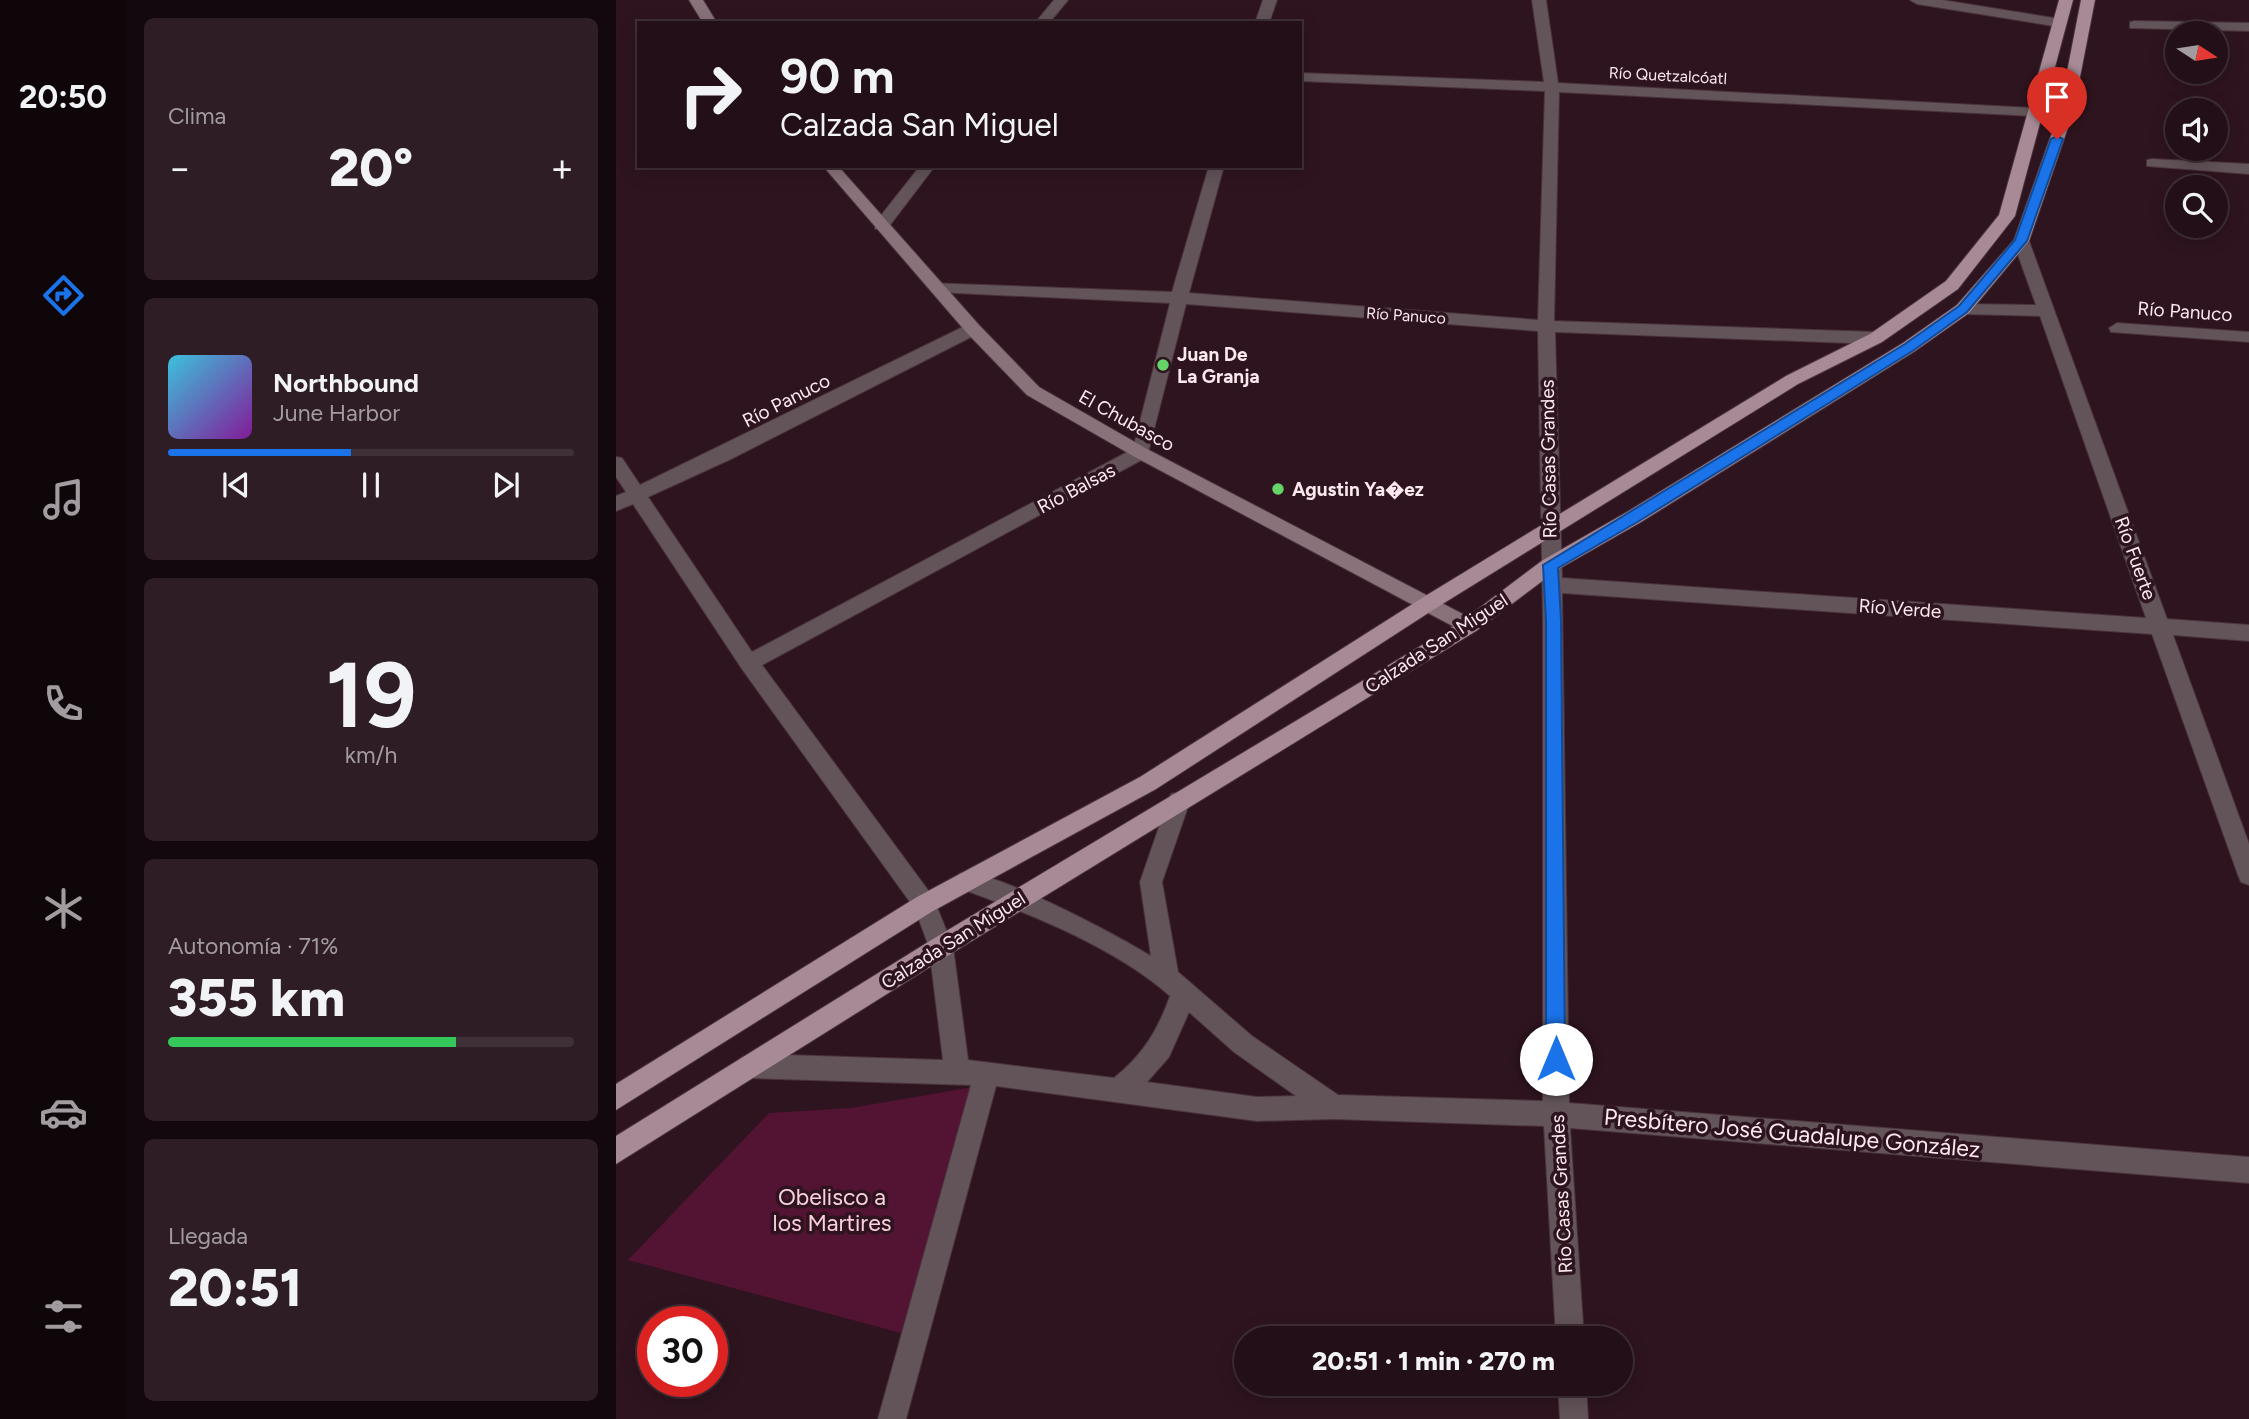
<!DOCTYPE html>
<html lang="es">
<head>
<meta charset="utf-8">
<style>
	body { margin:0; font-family:Figtree,sans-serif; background:#2e1d24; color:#f1f3f6; height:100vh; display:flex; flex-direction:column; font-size:26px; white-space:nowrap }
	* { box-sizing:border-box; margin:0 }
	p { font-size:23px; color:#a29ca1 }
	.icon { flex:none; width:38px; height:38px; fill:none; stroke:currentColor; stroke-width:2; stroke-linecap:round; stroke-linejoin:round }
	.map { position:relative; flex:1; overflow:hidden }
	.drawer { display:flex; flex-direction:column; gap:18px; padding:18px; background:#13080d; width:490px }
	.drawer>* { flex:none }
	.guide { position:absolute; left:21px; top:21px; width:665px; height:147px; border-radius:0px; box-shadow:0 4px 18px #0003,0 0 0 2px #3f2f36; background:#220f17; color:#f1f3f6; overflow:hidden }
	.needle { width:46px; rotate:102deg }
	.controls { position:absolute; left:1549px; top:21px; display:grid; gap:14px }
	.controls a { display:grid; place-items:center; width:63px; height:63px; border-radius:50%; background:#220f17; box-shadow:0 4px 18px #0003,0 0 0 2px #3f2f36; font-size:35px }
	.speed { position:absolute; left:21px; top:1306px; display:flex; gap:14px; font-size:35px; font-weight:700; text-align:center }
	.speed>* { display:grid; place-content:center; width:91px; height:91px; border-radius:50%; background:#220f17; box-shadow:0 4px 18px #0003,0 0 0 2px #3f2f36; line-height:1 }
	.speed .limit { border:10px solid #d22; background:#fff; color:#111 }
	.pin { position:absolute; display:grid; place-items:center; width:60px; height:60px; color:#fff; margin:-72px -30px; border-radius:50% 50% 50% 0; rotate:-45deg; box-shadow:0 0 7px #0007 }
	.pin .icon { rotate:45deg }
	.me { position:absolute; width:77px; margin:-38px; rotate:0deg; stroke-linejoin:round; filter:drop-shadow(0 0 5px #0008) }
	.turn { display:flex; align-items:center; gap:24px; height:147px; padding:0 28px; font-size:32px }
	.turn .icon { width:91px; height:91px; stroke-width:2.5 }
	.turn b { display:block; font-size:49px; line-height:60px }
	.big { font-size:52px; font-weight:800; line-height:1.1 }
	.drawer .widget { flex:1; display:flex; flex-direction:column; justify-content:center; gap:10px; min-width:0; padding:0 24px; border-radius:10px; background:#2e1d24 }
	.drawer .dial { align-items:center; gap:0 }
	.dial b { font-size:91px; line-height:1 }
	.song { display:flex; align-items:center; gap:21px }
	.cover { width:84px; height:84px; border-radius:10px; background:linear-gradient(135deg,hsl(190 70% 55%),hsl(290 70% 35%)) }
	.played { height:7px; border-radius:4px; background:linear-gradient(90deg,#1a73e8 45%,#3f2f36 45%) }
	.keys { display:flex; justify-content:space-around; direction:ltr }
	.heat { display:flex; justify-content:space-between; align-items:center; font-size:38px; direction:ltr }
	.charge { height:10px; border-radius:5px; background:linear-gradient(90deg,#34c759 71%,#3f2f36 0) }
	.trip { position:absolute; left:618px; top:1326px; width:399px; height:70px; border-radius:35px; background:#220f17; box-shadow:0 4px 18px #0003,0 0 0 2px #3f2f36; font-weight:800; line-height:70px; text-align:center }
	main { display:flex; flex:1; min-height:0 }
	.tab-bar { display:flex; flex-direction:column; width:126px; justify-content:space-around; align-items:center; background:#0e0609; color:#a29ca1 }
	.tab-bar .icon { width:49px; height:49px }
	.tab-bar .active { color:#1a73e8 }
	.tab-bar b { font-size:32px; color:#f1f3f6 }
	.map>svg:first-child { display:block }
	.green { fill:#531333 }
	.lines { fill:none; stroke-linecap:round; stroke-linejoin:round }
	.lane-casing { stroke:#4b323c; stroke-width:2 }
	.street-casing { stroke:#4b323c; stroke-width:2 }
	.secondary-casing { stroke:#4b323c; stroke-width:2 }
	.primary-casing { stroke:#4b323c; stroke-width:2 }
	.lane { fill:#625459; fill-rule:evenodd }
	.street { fill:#625459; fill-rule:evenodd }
	.secondary { fill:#89727a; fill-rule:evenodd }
	.primary { fill:#a78a95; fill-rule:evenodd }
	.route { fill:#1a73e8; stroke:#114b97; stroke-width:2 }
	.poi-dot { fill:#64d468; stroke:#2e141f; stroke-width:2.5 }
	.labels { text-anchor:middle; stroke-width:7; stroke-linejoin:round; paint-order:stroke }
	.far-street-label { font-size:16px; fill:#fce8ef; stroke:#2e141f }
	.street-label { font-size:19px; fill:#fce8ef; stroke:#2e141f }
	.poi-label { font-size:19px; font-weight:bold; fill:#fce8ef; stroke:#2e141f; text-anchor:start }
	.near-street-label { font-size:23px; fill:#fce8ef; stroke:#2e141f }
	.near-park-label { font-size:23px; fill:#fccfdf; stroke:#2e141f }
</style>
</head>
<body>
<main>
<nav class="tab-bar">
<b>20:50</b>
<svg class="icon active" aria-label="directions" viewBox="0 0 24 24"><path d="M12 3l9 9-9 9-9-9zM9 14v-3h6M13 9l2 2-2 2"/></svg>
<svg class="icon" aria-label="music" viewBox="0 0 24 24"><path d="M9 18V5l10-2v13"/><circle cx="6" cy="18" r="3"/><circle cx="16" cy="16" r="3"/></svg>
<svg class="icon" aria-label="phone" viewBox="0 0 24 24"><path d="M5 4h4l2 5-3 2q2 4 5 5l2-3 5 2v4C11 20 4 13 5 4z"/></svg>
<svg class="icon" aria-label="climate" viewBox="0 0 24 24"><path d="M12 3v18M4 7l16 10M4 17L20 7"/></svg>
<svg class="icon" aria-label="car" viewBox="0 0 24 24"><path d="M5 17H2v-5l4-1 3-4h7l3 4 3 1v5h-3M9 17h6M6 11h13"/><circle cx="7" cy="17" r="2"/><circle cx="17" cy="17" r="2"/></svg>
<svg class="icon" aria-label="filters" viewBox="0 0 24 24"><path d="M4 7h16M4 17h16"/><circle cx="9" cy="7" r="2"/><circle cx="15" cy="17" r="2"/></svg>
</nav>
<section class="drawer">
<div class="widget"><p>Clima</p>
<div class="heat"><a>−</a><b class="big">20°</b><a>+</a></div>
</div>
<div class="widget">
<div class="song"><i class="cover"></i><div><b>Northbound</b><p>June Harbor</p></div></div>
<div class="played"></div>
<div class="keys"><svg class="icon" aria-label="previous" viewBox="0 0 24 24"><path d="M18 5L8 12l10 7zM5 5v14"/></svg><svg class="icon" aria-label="pause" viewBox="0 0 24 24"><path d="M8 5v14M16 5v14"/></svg><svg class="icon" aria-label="next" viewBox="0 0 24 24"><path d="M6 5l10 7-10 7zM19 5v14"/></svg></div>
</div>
<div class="widget dial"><b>19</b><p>km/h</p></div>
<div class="widget"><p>Autonomía · 71%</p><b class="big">355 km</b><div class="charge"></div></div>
<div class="widget"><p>Llegada</p><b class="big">20:51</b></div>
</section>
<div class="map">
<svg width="1633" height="1419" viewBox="0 0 1633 1419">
	<rect width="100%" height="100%" fill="#2e141f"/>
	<path class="green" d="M357,1087l-72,246 -273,-73 141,-147 82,-5z"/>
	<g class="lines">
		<defs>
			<path id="lane" d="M1294,0h32l118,19 7,4 -7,4 -143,-23z"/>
			<path id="street" d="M438,0h14l-19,23h-14z
				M647,0h14l-8,23h-14z
				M916,0h14l12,83 475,25 7,4 -7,4 -474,-24 -5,229 322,11 8,6 -8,6 -321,-12 7,246 584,40 -106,-302 -77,-2 -8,-5 8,-5 73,1 -23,-64 8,-5 8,5 138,378 82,6v16l-76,-6 76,209v41l-8,-3 -3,-7 -86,-241 -590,-41 7,510 680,54v26l-679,-55 14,211h-28l-12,-213 -210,-7 -77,2 -261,-35 -90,333h-28l93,-334 -221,-7 -9,-4 -3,-8 3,-8 9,-4 193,6 -14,-113 -14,-38 -173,-240 -109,-165 -17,7v-15l10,-4 -10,-15v-20l6,1 18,27 327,-160h12l2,4 -2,4 -248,126 -83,38 104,155 381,-203 37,-146 -235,-11 -8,-5 2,-4 243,9 37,-126h15l-35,127 349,27 7,-229 -245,-10v-8l244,9zM570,304l352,27 5,289v481l-205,-6 -86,-59 -74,-64 -16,-90 28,-81 -3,-7 -8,-2 -8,2 -3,7 -28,81 11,74c-30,-18 -165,-92 -192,-82l-3,7 3,7c69,25 156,59 211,108 -12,34 -27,59 -56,82l-146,-18 -15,-113 -20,-50 -171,-232 385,-208zM573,1012l45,40 62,44 -39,1 -110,-15 22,-25z
				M1519,21l114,2v8l-119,-3v-6z
				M1536,159l97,5v10l-102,-8v-6z
				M304,166h15l-48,63h-12v-6z
				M1501,323l132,9v10l-138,-10 -2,-4z
				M942,1384h28l2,35h-28z"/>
			<path id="secondary" d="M73,0h14l14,23h-14z
				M207,166h15l141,159 60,62 108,62 329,172 3,5 -3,5h-14l-327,-174 -108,-62 -60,-62z"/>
			<path id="primary" d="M1443,0h14l-58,216 -57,73 -76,53 -84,42 -362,224 -280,181 -223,122 -317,199v-26l301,-187 223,-120 282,-179 364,-222 84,-42 76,-53 53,-66z
				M1465,0h14l-22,113 -44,128 -60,72 -54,38 -274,171 -84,48 -81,61 -527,324 -333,209v-28l317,-197 529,-318 81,-61 84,-48 276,-169 54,-38 57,-65 45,-127z"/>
		</defs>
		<use href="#lane" class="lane-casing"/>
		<use href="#street" class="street-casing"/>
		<use href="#secondary" class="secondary-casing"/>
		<use href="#primary" class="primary-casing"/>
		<use href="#lane" class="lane"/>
		<use href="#street" class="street"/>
		<use href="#secondary" class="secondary"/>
		<use href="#primary" class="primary"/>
	</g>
	<path class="route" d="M1441,136l6,3 -36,102 -60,71 -53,38 -275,171 -81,47 3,52 4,439 -3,7 -6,2 -7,-2 -3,-7v-439l-3,-55 362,-221 54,-38 56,-66 36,-101z"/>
	<g class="poi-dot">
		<circle cx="547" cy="365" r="7"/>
		<circle cx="662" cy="489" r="7"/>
	</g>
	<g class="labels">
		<g class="far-street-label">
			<text transform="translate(1052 75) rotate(3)" y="6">Río Quetzalcóatl</text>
			<text transform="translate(790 315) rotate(4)" y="6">Río Panuco</text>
		</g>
		<g class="street-label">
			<text transform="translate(1569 311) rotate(4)" y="7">Río Panuco</text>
			<text transform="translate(170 400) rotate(-27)" y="7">Río Panuco</text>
			<text transform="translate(511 420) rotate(29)" y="7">El Chubasco</text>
			<text transform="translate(932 459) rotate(-91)" y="7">Río Casas Grandes</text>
			<text transform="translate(460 488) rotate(-28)" y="7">Río Balsas</text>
			<text transform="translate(1520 558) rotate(70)" y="7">Río Fuerte</text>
			<text transform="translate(1284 608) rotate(4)" y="7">Río Verde</text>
			<text transform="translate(820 643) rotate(-33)" y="7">Calzada San Miguel</text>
			<text transform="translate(337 940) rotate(-32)" y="7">Calzada San Miguel</text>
			<text transform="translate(945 1194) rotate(-93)" y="7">Río Casas Grandes</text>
		</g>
		<g class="poi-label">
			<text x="561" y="361">Juan De<tspan x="561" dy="22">La Granja</tspan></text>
			<text x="676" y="496">Agustin Ya�ez</text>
		</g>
		<g class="near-street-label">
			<text transform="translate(1176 1133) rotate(5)" y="8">Presbítero José Guadalupe González</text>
		</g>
		<g class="near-park-label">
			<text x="216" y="1205">Obelisco a<tspan x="216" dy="26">los Martires</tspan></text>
		</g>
	</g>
</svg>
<div class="controls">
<a><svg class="needle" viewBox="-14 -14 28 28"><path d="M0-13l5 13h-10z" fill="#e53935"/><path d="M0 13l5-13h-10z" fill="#a29ca1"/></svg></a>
<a><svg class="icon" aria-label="sound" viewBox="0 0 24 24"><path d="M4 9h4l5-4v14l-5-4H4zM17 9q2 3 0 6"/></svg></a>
<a><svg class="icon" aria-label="search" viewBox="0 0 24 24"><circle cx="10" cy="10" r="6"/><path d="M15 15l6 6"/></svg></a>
</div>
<div class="speed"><div class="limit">30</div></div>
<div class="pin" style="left:1441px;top:139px;background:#d93025"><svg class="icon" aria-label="arrive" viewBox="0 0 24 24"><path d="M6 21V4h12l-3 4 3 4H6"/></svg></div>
<svg class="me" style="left:940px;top:1059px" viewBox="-20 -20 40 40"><circle r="19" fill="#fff"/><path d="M0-13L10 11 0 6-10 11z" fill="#1a73e8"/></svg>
<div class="trip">20:51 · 1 min · 270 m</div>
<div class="guide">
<div class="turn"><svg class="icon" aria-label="right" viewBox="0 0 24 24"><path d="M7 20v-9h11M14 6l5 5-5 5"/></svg><div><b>90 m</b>Calzada San Miguel</div></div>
</div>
</div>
</main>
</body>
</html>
